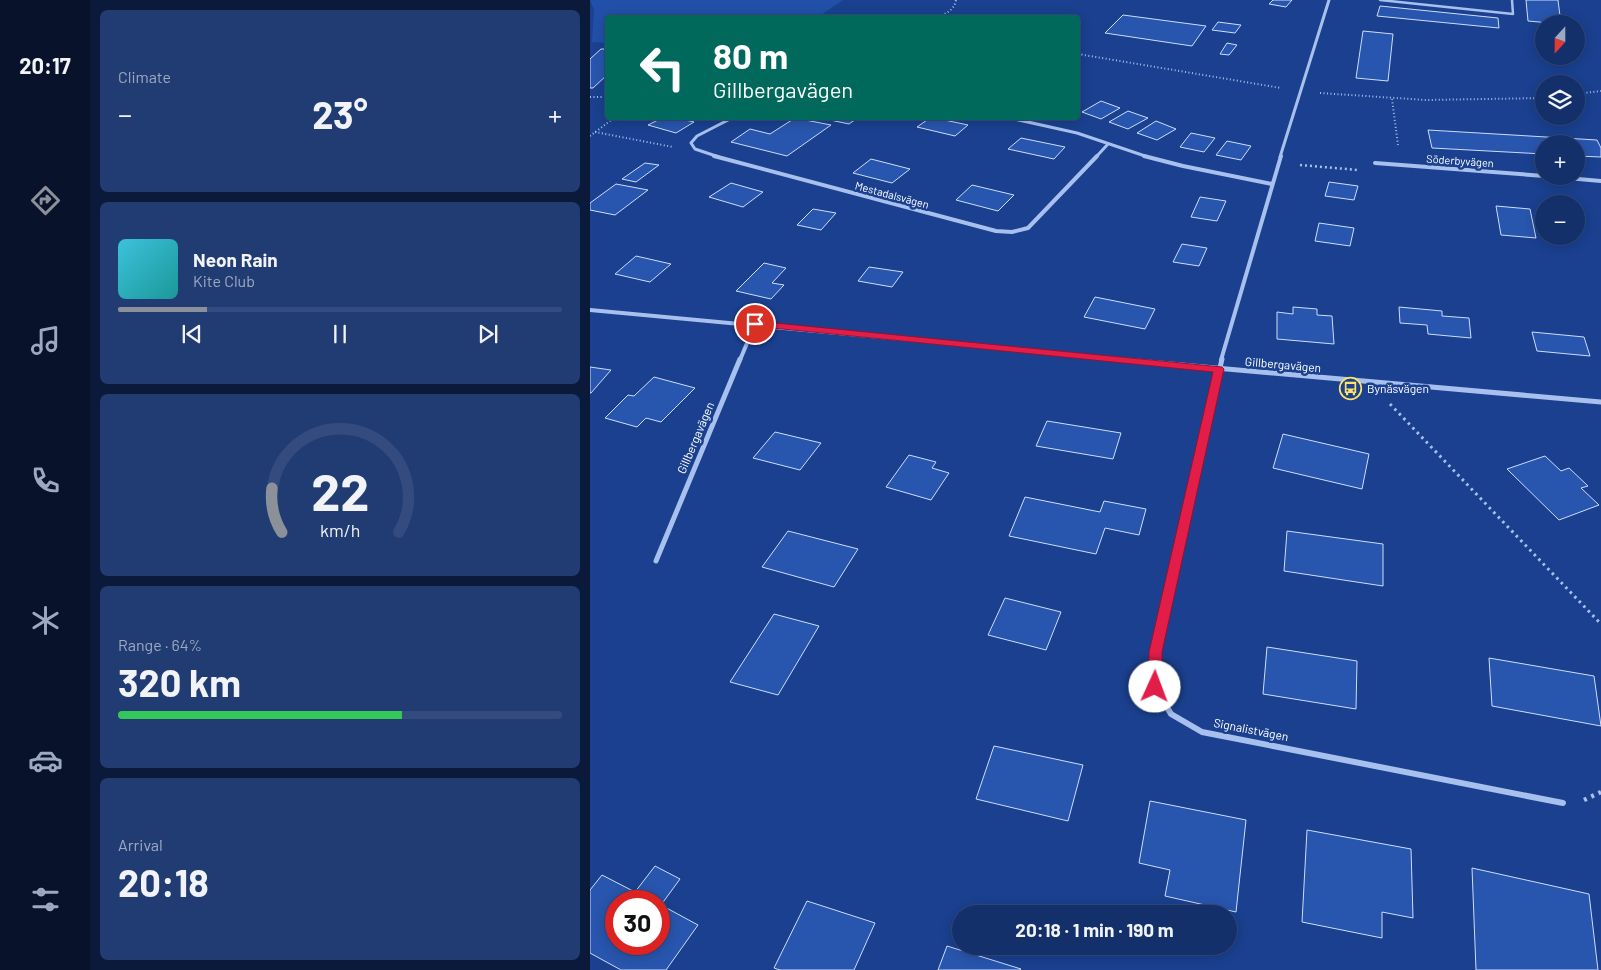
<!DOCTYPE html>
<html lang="en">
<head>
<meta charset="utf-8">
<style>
	body { margin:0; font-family:Barlow,sans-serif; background:#213c73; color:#f1f3f6; height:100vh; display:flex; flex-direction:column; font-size:19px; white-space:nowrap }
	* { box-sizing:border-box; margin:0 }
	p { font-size:16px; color:#9da9c1 }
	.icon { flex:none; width:28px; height:28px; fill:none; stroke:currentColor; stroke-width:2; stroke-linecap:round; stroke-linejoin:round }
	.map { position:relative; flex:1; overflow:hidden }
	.panel { display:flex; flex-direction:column; gap:10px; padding:10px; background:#0b1a3b; width:500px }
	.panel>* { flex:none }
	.top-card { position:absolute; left:15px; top:15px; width:475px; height:105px; border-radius:5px; box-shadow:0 2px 12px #0003,0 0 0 1px #334b7e; background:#00695c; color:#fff; overflow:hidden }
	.needle { width:32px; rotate:201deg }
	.fabs { position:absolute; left:945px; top:15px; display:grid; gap:10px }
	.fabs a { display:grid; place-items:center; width:50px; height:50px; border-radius:50%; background:#14306b; box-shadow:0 2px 12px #0003,0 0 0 1px #334b7e; font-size:25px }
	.speed { position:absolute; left:15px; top:890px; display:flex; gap:10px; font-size:25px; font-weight:700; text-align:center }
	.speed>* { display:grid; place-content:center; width:65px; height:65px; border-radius:50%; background:#14306b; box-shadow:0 2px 12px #0003,0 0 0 1px #334b7e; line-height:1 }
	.speed .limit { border:8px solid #d22; background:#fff; color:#111 }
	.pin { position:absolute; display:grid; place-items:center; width:42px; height:42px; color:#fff; margin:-21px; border:2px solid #fff; border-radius:50%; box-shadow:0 1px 5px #0007 }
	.me { position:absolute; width:55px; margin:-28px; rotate:2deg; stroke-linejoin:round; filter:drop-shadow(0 0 4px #0008) }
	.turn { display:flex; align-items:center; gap:18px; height:105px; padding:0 25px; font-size:22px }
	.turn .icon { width:65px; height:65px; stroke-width:2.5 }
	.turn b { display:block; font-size:35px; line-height:42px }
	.big { font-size:38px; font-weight:700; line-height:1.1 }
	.panel .tile { flex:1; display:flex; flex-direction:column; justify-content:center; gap:8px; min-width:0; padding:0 18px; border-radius:8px; background:#213c73 }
	.panel .dial { align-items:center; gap:0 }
	.dial svg { height:130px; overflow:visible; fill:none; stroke:#334b7e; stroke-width:7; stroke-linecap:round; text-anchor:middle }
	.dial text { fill:#f1f3f6; stroke:none }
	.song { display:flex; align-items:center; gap:15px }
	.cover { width:60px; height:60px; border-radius:8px; background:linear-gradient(135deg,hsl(190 70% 55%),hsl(180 70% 35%)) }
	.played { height:5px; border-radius:2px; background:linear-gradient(90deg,#8c9099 20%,#334b7e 20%) }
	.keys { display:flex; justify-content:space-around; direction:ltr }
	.heat { display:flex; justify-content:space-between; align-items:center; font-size:28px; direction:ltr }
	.charge { height:8px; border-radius:4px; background:linear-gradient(90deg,#34c759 64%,#334b7e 0) }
	.trip { position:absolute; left:362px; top:905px; width:285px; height:50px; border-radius:25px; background:#14306b; box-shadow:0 2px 12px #0003,0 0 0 1px #334b7e; font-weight:700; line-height:50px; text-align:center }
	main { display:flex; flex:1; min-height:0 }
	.dock { display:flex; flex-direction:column; width:90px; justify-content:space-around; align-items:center; background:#08132b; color:#9da9c1 }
	.dock .icon { width:35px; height:35px }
	.dock .on { color:#8c9099 }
	.dock b { font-size:22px; color:#f1f3f6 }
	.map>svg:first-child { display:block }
	.green { fill:#2250a8 }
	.building { fill:#2855ad; stroke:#cdddfa; fill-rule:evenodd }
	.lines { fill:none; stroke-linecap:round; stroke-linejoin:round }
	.path-far3 { stroke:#a7c0ee; stroke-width:2; stroke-dasharray:1 2.5; stroke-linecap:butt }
	.path-far2 { stroke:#a7c0ee; stroke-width:2.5; stroke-dasharray:2 3; stroke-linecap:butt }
	.path-far1 { stroke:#a7c0ee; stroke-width:3; stroke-dasharray:2.5 4; stroke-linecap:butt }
	.path { stroke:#a7c0ee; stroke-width:4.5; stroke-dasharray:3 5; stroke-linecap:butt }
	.service { stroke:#a7c0ee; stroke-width:2.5 }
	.minor-far3 { stroke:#a7c0ee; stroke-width:3 }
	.minor-far2 { stroke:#a7c0ee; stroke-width:4 }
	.minor-far1 { stroke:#a7c0ee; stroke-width:5 }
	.minor { stroke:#a7c0ee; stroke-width:6 }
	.route { fill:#e11d48; stroke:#92132f }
	.labels { text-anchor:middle; stroke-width:5; stroke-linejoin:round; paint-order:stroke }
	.far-street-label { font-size:11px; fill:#fff; stroke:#1a408f }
	.street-label { font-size:12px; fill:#fff; stroke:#1a408f }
	.poi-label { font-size:12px; fill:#fff; stroke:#1a408f; text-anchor:start }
</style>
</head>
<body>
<main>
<nav class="dock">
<b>20:17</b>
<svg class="icon on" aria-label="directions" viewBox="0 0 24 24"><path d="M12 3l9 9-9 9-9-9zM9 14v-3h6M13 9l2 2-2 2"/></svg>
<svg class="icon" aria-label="music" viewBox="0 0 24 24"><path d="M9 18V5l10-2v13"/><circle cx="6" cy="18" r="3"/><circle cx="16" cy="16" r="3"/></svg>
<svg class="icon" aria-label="phone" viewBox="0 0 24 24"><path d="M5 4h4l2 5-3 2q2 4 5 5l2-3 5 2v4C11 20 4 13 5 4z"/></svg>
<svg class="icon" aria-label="climate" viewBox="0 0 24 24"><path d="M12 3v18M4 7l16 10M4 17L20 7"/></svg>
<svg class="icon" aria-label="car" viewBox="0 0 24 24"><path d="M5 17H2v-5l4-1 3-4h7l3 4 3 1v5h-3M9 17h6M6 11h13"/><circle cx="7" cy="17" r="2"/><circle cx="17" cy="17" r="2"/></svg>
<svg class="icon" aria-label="filters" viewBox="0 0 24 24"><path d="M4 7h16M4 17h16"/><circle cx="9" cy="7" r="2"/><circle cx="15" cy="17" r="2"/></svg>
</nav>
<section class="panel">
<div class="tile"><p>Climate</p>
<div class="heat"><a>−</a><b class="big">23°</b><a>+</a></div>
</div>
<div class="tile">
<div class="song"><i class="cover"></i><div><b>Neon Rain</b><p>Kite Club</p></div></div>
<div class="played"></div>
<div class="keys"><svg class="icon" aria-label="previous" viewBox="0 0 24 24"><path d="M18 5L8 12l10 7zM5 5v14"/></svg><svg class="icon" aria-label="pause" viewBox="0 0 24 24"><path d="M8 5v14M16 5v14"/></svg><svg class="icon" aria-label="next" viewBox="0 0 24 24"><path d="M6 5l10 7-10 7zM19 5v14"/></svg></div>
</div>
<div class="tile dial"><svg viewBox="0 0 100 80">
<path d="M14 69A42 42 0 1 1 86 69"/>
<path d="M14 69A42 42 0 0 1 8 42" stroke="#8c9099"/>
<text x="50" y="56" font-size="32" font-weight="700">22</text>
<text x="50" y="72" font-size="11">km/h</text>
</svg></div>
<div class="tile"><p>Range · 64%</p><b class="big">320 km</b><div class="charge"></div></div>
<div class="tile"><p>Arrival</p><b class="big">20:18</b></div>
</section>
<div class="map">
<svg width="1011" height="970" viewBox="0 0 1011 970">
	<rect width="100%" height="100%" fill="#1a408f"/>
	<path class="green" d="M0,0h253l-25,17 -210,1 -1,25 -15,-1 2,-32z"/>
	<path class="building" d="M683,0h19l-6,7 -17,-3z
		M936,0h32l3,24 -33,-3z
		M790,6l118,12 1,10 -122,-12z
		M533,15l83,11 -14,20 -87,-13z
		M628,22l23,3 -6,8 -23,-3z
		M773,31l30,3 -5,47 -32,-3z
		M637,43l10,2 -8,10 -9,-1z
		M11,49h7v25l-15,14h-3v-29z
		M511,101l19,7 -19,11 -19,-7z
		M538,111l20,7 -20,11 -19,-7z
		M72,118h15l17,4 -18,11 -28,-8z
		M205,118l36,7 -44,31 -56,-14 19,-13 20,5z
		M243,118h17l6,1 -7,5 -19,-4z
		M340,118h5l33,7 -13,11 -38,-9z
		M566,121l20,8 -19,11 -20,-7z
		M838,130l169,10 4,8v9l-25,-1v-12h-32v10l-112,-6z
		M601,133l24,5 -11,14 -24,-5z
		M431,138l44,9 -11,12 -46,-10z
		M637,141l24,5 -10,14 -25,-5z
		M281,159l39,10 -18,14 -39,-10z
		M55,163l14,2 -23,17 -14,-3z
		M739,182l29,4 -4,14 -29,-4z
		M141,183l32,9 -20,15 -34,-10z
		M26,184l32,6 -33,25 -25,-5v-7z
		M382,185l42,10 -16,16 -42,-11z
		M610,197l26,4 -9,20 -26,-4z
		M906,206l34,3 6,29 -35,-3z
		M223,209l23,4 -15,17 -24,-5z
		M729,223l35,5 -4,18 -35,-5z
		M592,244l25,4 -8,18 -26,-4z
		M46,256l35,8 -21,18 -35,-8z
		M174,263l22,5 -14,15 12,2 -13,14 -35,-8z
		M279,267l34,5 -11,15 -34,-6z
		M505,297l60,12 -10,20 -61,-12z
		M703,307l24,2v6l15,1 2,28 -57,-5v-27l16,2z
		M809,307l43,4v5l27,2 2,20 -43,-4 -1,-9 -27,-2z
		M942,332l52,5 6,19 -53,-5z
		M0,367l21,3 -20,23h-1z
		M64,377l41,11 -34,34 -15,-4 -9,9 -32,-9 23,-23 6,1z
		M457,421l74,12 -8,26 -77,-13z
		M185,432l46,11 -21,27 -47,-12z
		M693,434l86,20 -7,35 -89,-21z
		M319,455l27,7 -4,6 17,5 -18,27 -45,-13z
		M955,456l16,15 8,-3 19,18 -7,2 18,17 -40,15 -52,-51z
		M435,497l75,15 4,-11 42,8 -7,26 -34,-7 -9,26 -87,-18z
		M198,531l70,18 -24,38 -72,-20z
		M697,531l96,13v42l-99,-15z
		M415,598l56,14 -15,38 -58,-15z
		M184,614l45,12 -41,69 -48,-13z
		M677,647l90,14 -1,48 -93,-15z
		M899,658l105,18 7,50 -109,-20z
		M404,746l89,19 -15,56 -92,-22z
		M560,801l96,19 -10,92 -71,-16 5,-26 -31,-7z
		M717,830l104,19 2,69 -31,-6v26l-80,-16z
		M65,866l25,13 -19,26 37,20 -32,45h-45l-31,-17v-63l12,-15 33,17zM26,901h43v43h-43z
		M882,868l117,26 9,76h-122z
		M217,901l68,22 -21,47h-74l-6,-2z
		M357,946l74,23 -1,1h-82z"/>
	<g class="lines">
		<path class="path-far3" d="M345,18c10,-4 19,-7 21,-18
			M488,54l203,34
			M730,93l106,7 118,-2
			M986,94l25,-3
			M0,97h18
			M802,99l6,46
			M5,132l78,15
			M0,136l24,-18"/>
		<path class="path-far2" d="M710,165l58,5"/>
		<path class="path-far1" d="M800,404l211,220"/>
		<path class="path" d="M994,800l17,-8"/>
		<path class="service" d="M790,0l133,14 -1,-14"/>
		<path class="minor-far3" d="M420,118l67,15 71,24
			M129,157l-24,-8 -4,-6 6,-7 35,-18
			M506,157l12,-13
			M690,157l49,-157"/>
		<path class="minor-far2" d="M124,156l282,75 16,1 16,-4 69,-72
			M554,156l39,10 89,18
			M785,163l169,13
			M954,176l57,5
			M0,310l538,50
			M150,360l15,-36
			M631,360l60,-204"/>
		<path class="minor-far1" d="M524,359l487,43
			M66,561l84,-202
			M572,625l60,-266"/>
		<path class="minor" d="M572,624l-6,28 -1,35 16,27 31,18 361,71"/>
	</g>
	<path class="route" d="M165,321l467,46 2,2 -62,283v35l-2,5 -5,1 -5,-1 -2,-5 1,-35 64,-280 -461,-46 -1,-2z"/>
	<defs>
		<symbol id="bus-ring" viewBox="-11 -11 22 22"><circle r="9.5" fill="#1a408f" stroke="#ffe364" stroke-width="1.5"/><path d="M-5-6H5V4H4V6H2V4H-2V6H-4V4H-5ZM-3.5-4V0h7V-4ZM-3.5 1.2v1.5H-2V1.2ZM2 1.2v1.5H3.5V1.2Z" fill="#ffe364"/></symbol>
	</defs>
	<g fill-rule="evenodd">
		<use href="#bus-ring" x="748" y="376" width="25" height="25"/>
	</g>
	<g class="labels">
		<g class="far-street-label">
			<text transform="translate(870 161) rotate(4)" y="4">Söderbyvägen</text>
			<text transform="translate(302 195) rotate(15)" y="4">Mestadalsvägen</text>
		</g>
		<g class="street-label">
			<text transform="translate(693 365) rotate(5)" y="4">Gillbergavägen</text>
			<text transform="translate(106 438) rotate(-67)" y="4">Gillbergavägen</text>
			<text transform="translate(661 730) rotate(11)" y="4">Signalistvägen</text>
		</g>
		<g class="poi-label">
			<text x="777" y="393">Bynäsvägen</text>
		</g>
	</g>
</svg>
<div class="fabs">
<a><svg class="needle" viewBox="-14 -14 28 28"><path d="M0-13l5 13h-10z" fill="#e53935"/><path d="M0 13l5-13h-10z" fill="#9da9c1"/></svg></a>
<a><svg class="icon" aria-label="layers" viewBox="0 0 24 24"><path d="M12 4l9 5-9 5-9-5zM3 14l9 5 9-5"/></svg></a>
<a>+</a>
<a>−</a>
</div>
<div class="speed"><div class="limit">30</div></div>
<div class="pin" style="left:165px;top:324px;background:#d93025"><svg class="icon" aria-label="arrive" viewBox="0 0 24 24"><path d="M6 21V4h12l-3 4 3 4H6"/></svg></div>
<svg class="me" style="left:565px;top:687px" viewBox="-20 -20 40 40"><circle r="19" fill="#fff"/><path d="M0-13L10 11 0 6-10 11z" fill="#e11d48"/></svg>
<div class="trip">20:18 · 1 min · 190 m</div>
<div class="top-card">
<div class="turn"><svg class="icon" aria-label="left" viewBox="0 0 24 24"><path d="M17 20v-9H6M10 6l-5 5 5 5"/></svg><div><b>80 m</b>Gillbergavägen</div></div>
</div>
</div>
</main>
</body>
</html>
